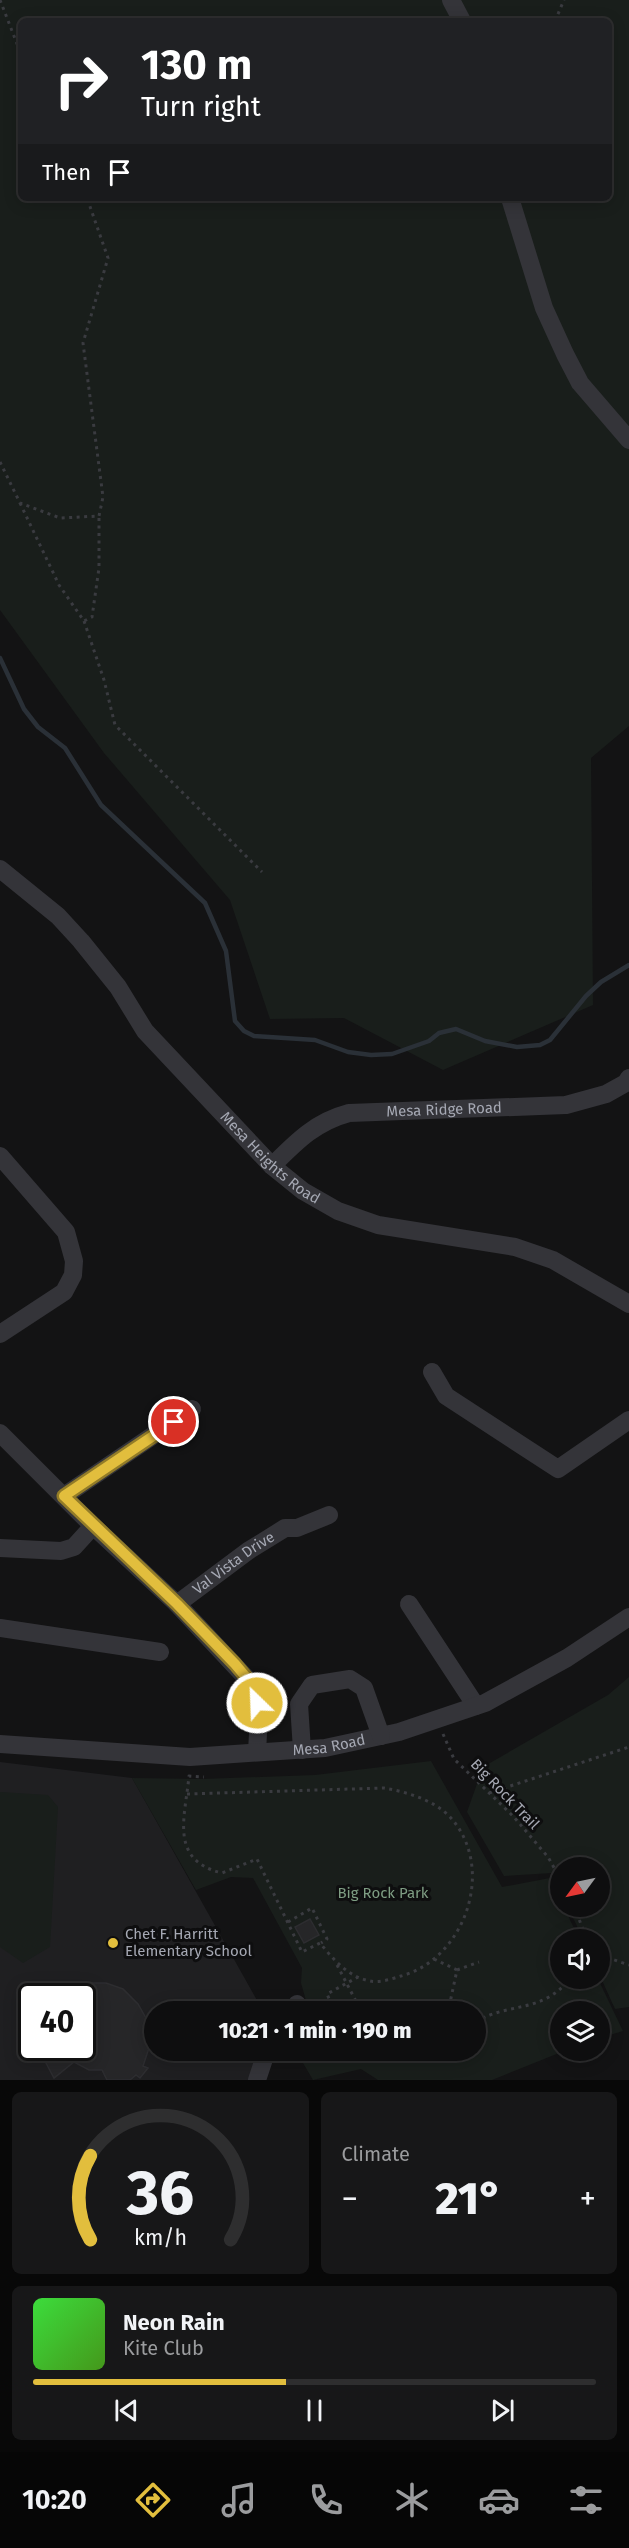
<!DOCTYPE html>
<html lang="en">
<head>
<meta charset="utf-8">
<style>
	body { margin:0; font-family:"Fira Sans",sans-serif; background:#171718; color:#f1f3f6; height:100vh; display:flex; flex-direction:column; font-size:22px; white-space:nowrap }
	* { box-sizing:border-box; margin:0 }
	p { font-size:20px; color:#9b9c9e }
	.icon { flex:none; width:33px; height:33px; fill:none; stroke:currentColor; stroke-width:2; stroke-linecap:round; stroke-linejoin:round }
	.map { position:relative; height:2080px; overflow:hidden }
	.side { display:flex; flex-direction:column; gap:12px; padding:12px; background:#080808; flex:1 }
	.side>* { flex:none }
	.hud { position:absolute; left:18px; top:18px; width:594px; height:183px; border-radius:9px; box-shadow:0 3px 15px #0003,0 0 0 2px #2e2e2f; background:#202124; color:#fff; overflow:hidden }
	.needle { width:39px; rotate:237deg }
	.controls { position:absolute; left:550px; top:1857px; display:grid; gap:12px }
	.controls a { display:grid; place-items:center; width:60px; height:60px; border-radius:50%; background:#0e0e0f; box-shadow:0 3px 15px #0003,0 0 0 2px #2e2e2f; font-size:30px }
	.speed { position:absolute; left:18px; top:1983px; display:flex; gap:12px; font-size:30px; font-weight:700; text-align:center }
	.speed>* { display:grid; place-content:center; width:78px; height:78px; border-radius:50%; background:#0e0e0f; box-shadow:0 3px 15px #0003,0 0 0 2px #2e2e2f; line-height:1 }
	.speed .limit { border:3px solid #111; border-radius:9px; background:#fff; color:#111 }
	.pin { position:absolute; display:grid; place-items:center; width:51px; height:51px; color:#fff; margin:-26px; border:3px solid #fff; border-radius:50%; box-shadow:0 2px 6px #0007 }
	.me { position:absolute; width:66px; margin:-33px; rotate:336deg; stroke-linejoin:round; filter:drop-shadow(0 0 4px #0008) }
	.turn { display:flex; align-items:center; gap:21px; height:126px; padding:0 24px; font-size:27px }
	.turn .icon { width:78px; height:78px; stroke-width:2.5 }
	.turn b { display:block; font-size:42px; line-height:51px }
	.then { display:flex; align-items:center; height:57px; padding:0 24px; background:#0003; gap:12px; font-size:22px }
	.big { font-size:45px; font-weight:800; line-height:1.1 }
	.side .card { flex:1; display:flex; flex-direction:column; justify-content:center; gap:9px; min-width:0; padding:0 21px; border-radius:9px; background:#171718 }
	.side .dial { align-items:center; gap:0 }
	.dial svg { height:156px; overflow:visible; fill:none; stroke:#2e2e2f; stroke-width:7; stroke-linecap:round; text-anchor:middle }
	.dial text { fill:#f1f3f6; stroke:none }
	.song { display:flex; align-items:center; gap:18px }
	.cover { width:72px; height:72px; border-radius:9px; background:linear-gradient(135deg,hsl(120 70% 55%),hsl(100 70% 35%)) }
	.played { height:6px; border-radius:3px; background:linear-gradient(90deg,#e2be3d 45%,#2e2e2f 45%) }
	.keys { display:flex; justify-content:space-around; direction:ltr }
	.heat { display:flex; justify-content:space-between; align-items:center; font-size:33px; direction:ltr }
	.side .tiles { flex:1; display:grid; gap:12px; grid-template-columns:1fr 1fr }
	.card:last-child { grid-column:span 2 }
	.trip { position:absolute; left:144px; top:2001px; width:342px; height:60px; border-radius:30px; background:#0e0e0f; box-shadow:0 3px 15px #0003,0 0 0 2px #2e2e2f; font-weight:800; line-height:60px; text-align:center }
	.dock { display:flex; height:96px; justify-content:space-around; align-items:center; background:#060606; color:#9b9c9e }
	.dock .icon { width:42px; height:42px }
	.dock .on { color:#e2be3d }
	.dock b { font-size:27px; color:#f1f3f6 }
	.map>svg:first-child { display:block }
	.built { fill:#1f1f21; fill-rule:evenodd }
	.green { fill:#191e1b; fill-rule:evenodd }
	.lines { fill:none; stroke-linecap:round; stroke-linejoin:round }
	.stream { stroke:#2a3037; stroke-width:4.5 }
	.building { fill:#262628; stroke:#2d2d30; stroke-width:1.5 }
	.path { stroke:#3a3b40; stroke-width:3; stroke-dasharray:3 4.5; stroke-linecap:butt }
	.minor { stroke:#343439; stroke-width:18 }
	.route-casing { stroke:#937c28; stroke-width:15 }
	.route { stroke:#e2be3d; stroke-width:10 }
	.poi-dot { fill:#e2be3d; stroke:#0e0e0f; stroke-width:2 }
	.labels { text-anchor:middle; stroke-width:6; stroke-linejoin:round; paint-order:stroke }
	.street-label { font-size:15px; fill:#a5a8b3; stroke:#0e0e0f }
	.park-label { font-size:15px; fill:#7e9d83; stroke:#0e0e0f }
	.poi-label { font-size:15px; fill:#a5a8b3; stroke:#0e0e0f; text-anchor:start }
</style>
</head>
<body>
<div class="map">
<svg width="629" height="2080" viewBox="0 0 629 2080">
	<rect width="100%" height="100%" fill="#131314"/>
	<path class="built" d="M0,1762l132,16 131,233 -109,1v38l113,1 -10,29h-257zM32,1996h50v52h-50z"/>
	<path class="green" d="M0,0h629v726l-38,32 2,247 -150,65 -99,-52 -74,1 -40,-119 -126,-147 -104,-143zM21,21h588v177h-588z
		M629,1677v330l-14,2 -15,-33v-36l-17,-1 -15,-32 32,-1v-38h-39v24l-9,-19 -48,3 -37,-64 16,-45 125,-72z
		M431,1761l71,126 48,-9 11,28 3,1 15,32 -18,1v38l37,1 25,52 -23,7v-26h-39v38l3,1 -72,29h-114l-17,-11 -48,11 -17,-29 180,-1v-38l-167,-1 -8,-28 1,-15 -49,-90 -22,-1 -35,13 -64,-112 70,1 113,-4z
		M0,1792l48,3 10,12 -8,140 -27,16 -23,-16z"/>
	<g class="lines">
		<path class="stream" d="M0,658l24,51 14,18 27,21 36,57 104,98 21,48 9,70 9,10 10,5 61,4 33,12 23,3 21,-1 37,-13 10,-8 17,-4 29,12 32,6 23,-2 10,-5 36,-44 15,-14 28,-17"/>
	</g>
	<path class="building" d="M310,1919l9,16 -15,8 -9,-16z
		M90,1983h16l17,6 15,15 9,16 3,25 -7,21 5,2 -8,10 -4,-3 -6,5h-23l-5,-10h-13l-15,-8 -20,16 -16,-30h44v-52l-26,-1z"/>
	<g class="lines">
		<path class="path" d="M0,0l21,54
			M555,21l9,-21
			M0,462l20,41 40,15 39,-2 4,-19 -20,-154 25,-85 -21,-60
			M20,503l39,82 25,36 8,-4 7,-49v-52
			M84,621l20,59 11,45 147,147
			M443,1734l11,25 59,57 35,41 13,23
			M489,1793l140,-46
			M187,1794l197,-6c23,4 50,12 66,29 47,51 15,142 -49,159 -9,3 -22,7 -31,5 -22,-4 -37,-22 -50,-38l-18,9 -45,-93 -35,14c-53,-13 -37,-55 -33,-97l15,1
			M574,1906l13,34
			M288,1922l24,-14 15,31 -6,4
			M600,1955l29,10
			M434,1959l23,11 -9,42
			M337,1965l21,40 -13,7
			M457,1970l22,-8
			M335,2012l-8,-18 31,-17
			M476,2022c34,-21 64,-7 95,-44"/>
		<g class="minor">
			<path d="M451,0l11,21"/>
			<path d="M510,198l34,110 21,46 15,29 49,57"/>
			<path id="s1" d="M0,869l58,47 23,25 37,46 27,44 127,135 31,25 35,20 40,14 137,22 38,13 76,44"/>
			<path d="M0,1156l66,76 8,29 -1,14 -9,17 -64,42"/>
			<path id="s2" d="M272,1166c24,-24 43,-44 77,-53l217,-8 40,-11 20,-11 3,-5"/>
			<path d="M432,1372l14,24 112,73 71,-49"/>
			<path d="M0,1433l93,93 84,78 74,79 8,32 -2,37"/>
			<path d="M64,1496l128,-87"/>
			<path d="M0,1548l61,3 13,-4 19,-21"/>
			<path id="s3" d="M177,1604l71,-53 37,-23h12l32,-13"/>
			<path d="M409,1604l67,102"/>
			<path d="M0,1628l160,24"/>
			<path id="s4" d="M0,1744l190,13 135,-9 74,-16 86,-29 82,-45 62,-41"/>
			<path d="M302,1750l-3,-46 13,-19 38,-6 14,9 17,48"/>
			<path d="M293,2012l4,-8"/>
			<path d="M257,2080l10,-30"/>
		</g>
	</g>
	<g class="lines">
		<defs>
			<path id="route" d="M174,1422l-110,74 113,108 58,60 16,19 6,20"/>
		</defs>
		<use href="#route" class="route-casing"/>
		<use href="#route" class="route"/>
	</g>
	<circle class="poi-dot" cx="113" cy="1943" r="6"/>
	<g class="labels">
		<g class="street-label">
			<text dy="5" stroke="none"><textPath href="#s2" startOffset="190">Mesa Ridge Road</textPath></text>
			<text dy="5" stroke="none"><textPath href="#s1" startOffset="398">Mesa Heights Road</textPath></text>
			<text dy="5" stroke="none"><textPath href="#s3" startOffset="70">Val Vista Drive</textPath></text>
			<text dy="5" stroke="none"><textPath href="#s4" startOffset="330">Mesa Road</textPath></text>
			<text transform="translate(505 1794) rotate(46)" y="5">Big Rock Trail</text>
		</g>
		<g class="park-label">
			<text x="383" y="1898">Big Rock Park</text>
		</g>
		<g class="poi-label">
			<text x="125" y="1939">Chet F. Harritt<tspan x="125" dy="17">Elementary School</tspan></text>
		</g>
	</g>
</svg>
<div class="controls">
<a><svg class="needle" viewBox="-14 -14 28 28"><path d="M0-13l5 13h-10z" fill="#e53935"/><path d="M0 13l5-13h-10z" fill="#9b9c9e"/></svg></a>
<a><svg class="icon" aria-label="sound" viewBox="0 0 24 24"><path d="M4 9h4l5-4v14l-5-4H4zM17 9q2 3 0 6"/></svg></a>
<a><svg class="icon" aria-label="layers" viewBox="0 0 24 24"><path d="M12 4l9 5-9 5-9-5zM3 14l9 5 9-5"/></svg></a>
</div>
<div class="speed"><div class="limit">40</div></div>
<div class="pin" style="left:174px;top:1422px;background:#d93025"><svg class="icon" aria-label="arrive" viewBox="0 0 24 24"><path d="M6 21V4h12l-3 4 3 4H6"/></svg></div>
<svg class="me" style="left:257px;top:1703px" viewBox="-20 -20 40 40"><circle r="17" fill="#e2be3d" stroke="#fff" stroke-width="3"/><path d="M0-11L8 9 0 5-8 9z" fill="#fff"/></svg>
<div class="trip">10:21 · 1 min · 190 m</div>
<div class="hud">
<div class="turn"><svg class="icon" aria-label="right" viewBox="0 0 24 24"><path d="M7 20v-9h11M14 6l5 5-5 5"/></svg><div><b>130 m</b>Turn right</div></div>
<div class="then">Then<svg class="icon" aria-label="arrive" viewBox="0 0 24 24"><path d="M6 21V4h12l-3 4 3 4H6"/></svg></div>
</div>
</div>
<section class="side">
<div class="tiles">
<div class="card dial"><svg viewBox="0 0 100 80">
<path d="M14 69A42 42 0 1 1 86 69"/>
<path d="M14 69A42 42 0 0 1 14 26" stroke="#e2be3d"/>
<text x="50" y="56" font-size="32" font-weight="700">36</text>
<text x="50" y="72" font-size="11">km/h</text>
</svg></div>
<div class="card"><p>Climate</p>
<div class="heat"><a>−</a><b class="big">21°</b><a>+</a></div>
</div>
<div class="card">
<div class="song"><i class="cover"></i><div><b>Neon Rain</b><p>Kite Club</p></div></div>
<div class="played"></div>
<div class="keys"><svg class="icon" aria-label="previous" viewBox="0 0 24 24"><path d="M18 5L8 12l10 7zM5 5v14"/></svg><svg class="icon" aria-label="pause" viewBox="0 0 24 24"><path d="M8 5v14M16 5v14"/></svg><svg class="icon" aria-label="next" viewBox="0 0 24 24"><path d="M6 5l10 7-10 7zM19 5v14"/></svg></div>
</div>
</div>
</section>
<nav class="dock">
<b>10:20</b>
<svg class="icon on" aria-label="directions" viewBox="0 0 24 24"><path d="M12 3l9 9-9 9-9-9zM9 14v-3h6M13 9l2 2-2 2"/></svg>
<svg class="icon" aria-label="music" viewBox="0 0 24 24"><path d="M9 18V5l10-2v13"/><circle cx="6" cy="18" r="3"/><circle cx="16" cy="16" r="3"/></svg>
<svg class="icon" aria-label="phone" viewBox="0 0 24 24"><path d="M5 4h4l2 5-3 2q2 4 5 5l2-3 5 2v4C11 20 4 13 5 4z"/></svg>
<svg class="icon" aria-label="climate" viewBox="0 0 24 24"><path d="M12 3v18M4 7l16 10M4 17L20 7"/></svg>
<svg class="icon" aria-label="car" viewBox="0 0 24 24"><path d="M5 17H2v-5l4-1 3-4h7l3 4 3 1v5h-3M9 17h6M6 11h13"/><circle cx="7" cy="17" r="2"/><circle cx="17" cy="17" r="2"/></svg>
<svg class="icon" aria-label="filters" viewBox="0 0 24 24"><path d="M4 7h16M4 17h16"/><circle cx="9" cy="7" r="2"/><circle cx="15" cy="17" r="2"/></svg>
</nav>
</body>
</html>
